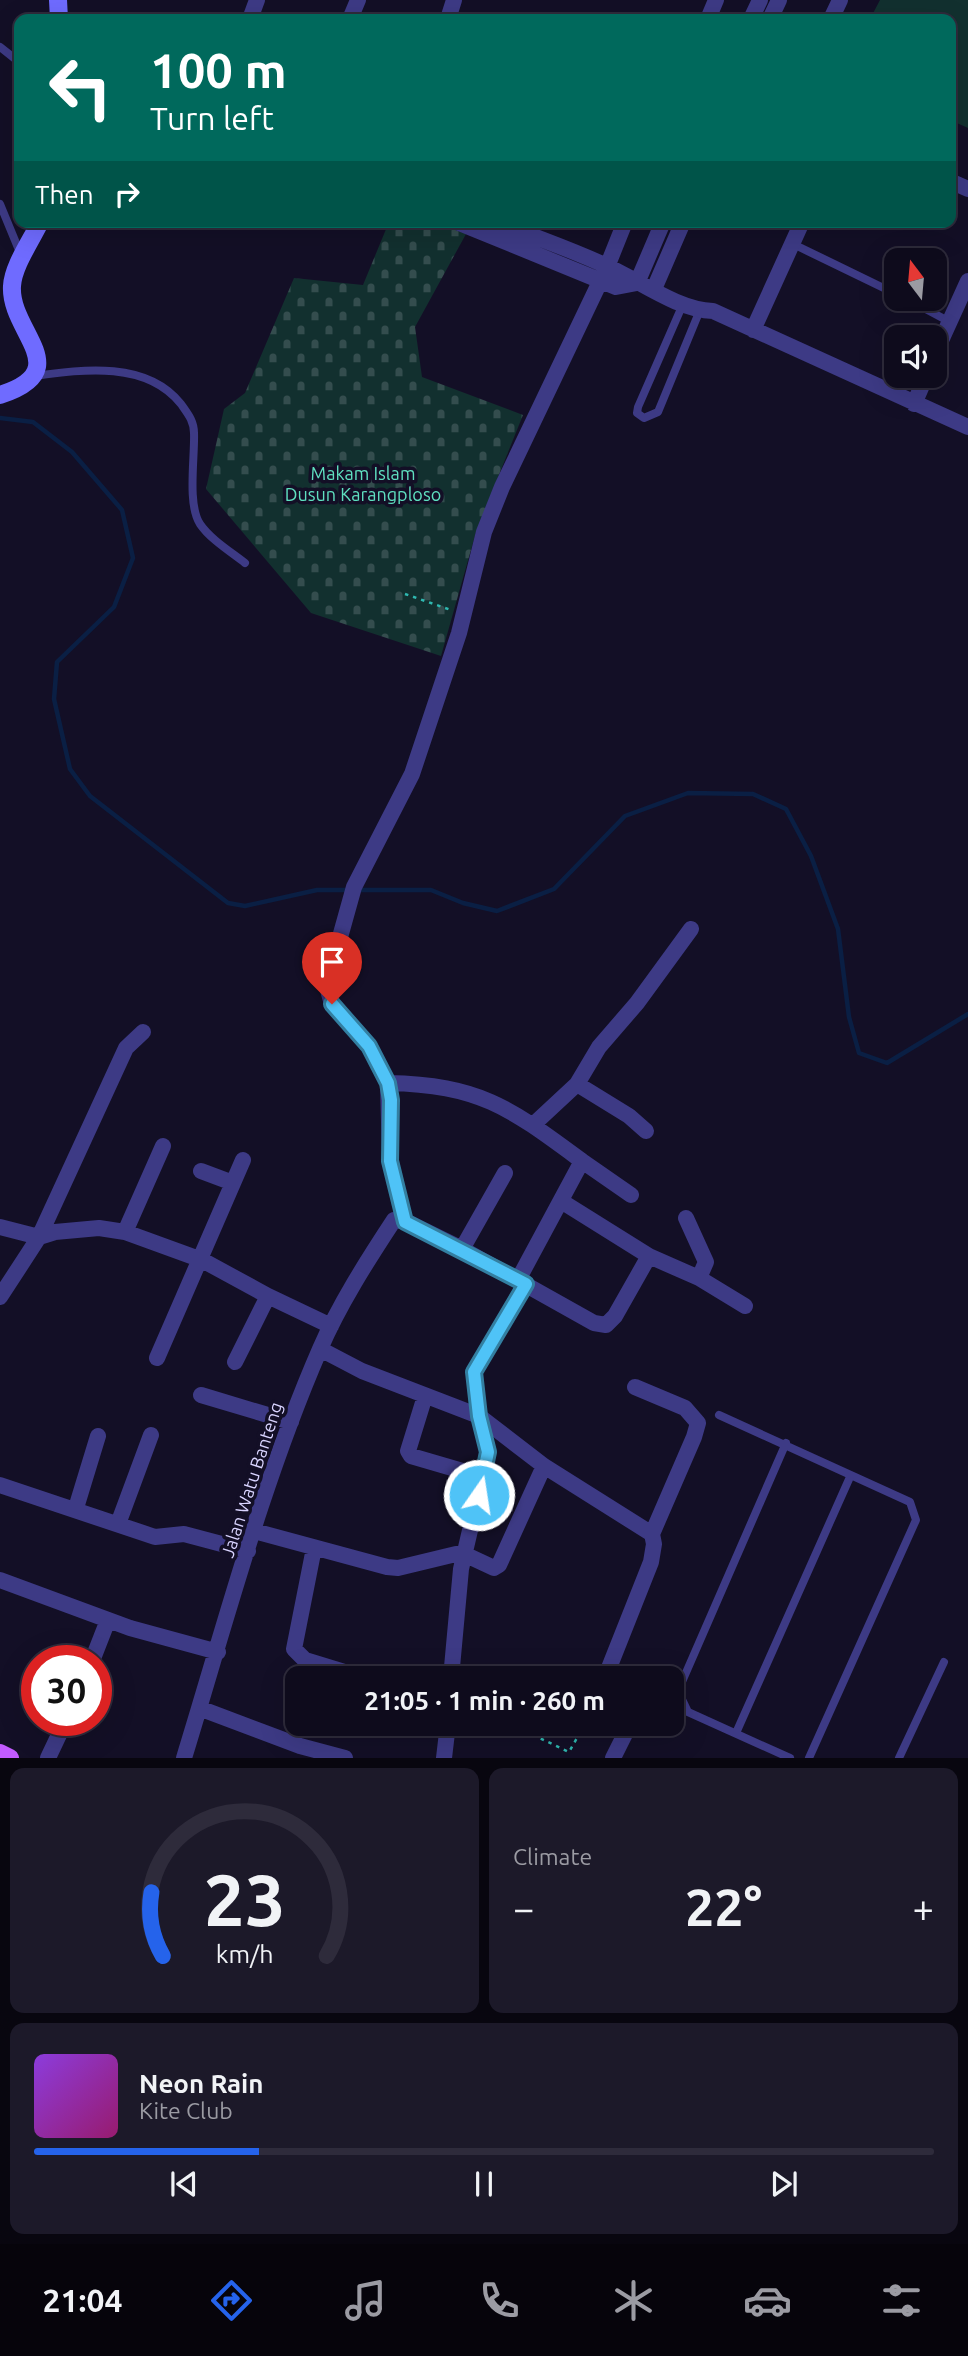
<!DOCTYPE html>
<html lang="en">
<head>
<meta charset="utf-8">
<style>
	body { margin:0; font-family:Ubuntu,sans-serif; background:#1c1929; color:#f1f3f6; height:100vh; display:flex; flex-direction:column; font-size:26px; white-space:nowrap }
	* { box-sizing:border-box; margin:0 }
	p { font-size:23px; color:#9b9ba3 }
	.icon { flex:none; width:38px; height:38px; fill:none; stroke:currentColor; stroke-width:2; stroke-linecap:round; stroke-linejoin:round }
	.map { position:relative; height:1758px; overflow:hidden }
	.panel { display:flex; flex-direction:column; gap:10px; padding:10px; background:#08060f; flex:1 }
	.panel>* { flex:none }
	.top-card { position:absolute; left:14px; top:14px; width:942px; height:214px; border-radius:14px; box-shadow:0 7px 28px #0002,0 0 0 2px #2e2b3b; background:#00695c; color:#fff; overflow:hidden }
	.needle { width:46px; rotate:344deg }
	.tools { position:absolute; left:884px; top:248px; display:grid; gap:14px }
	.tools a { display:grid; place-items:center; width:63px; height:63px; border-radius:14px; background:#0e0b1c; box-shadow:0 7px 28px #0002,0 0 0 2px #2e2b3b; font-size:35px }
	.speed { position:absolute; left:21px; top:1645px; display:flex; gap:14px; font-size:35px; font-weight:700; text-align:center }
	.speed>* { display:grid; place-content:center; width:91px; height:91px; border-radius:50%; background:#0e0b1c; box-shadow:0 7px 28px #0002,0 0 0 2px #2e2b3b; line-height:1 }
	.speed .limit { border:10px solid #d22; background:#fff; color:#111 }
	.pin { position:absolute; display:grid; place-items:center; width:60px; height:60px; color:#fff; margin:-72px -30px; border-radius:50% 50% 50% 0; rotate:-45deg; box-shadow:0 0 7px #0007 }
	.pin .icon { rotate:45deg }
	.me { position:absolute; width:77px; margin:-38px; rotate:13deg; stroke-linejoin:round; filter:drop-shadow(0 0 5px #0008) }
	.turn { display:flex; align-items:center; gap:24px; height:147px; padding:0 21px; font-size:32px }
	.turn .icon { width:91px; height:91px; stroke-width:2.5 }
	.turn b { display:block; font-size:49px; line-height:60px }
	.then { display:flex; align-items:center; height:66px; padding:0 21px; background:#0003; gap:14px; font-size:26px }
	.big { font-size:52px; font-weight:700; line-height:1.1 }
	.panel .widget { flex:1; display:flex; flex-direction:column; justify-content:center; gap:10px; min-width:0; padding:0 24px; border-radius:14px; background:#1c1929 }
	.panel .dial { align-items:center; gap:0 }
	.dial svg { height:182px; overflow:visible; fill:none; stroke:#2e2b3b; stroke-width:7; stroke-linecap:round; text-anchor:middle }
	.dial text { fill:#f1f3f6; stroke:none }
	.song { display:flex; align-items:center; gap:21px }
	.cover { width:84px; height:84px; border-radius:10px; background:linear-gradient(135deg,hsl(270 70% 55%),hsl(320 70% 35%)) }
	.played { height:7px; border-radius:4px; background:linear-gradient(90deg,#2563eb 25%,#2e2b3b 25%) }
	.keys { display:flex; justify-content:space-around; direction:ltr }
	.heat { display:flex; justify-content:space-between; align-items:center; font-size:38px; direction:ltr }
	.panel .tiles { flex:1; display:grid; gap:10px; grid-template-columns:1fr 1fr }
	.widget:last-child { grid-column:span 2 }
	.trip { position:absolute; left:285px; top:1666px; width:399px; height:70px; border-radius:14px; background:#0e0b1c; box-shadow:0 7px 28px #0002,0 0 0 2px #2e2b3b; font-weight:700; line-height:70px; text-align:center }
	.menu { display:flex; height:112px; justify-content:space-around; align-items:center; background:#06040b; color:#9b9ba3 }
	.menu .icon { width:49px; height:49px }
	.menu .on { color:#2563eb }
	.menu b { font-size:32px; color:#f1f3f6 }
	.map>svg:first-child { display:block }
	.green { fill:#12302f }
	.cemetery { fill:url(#cemetery-stones) }
	.lines { fill:none; stroke-linecap:round; stroke-linejoin:round }
	.stream { stroke:#0a1f44; stroke-width:4.5 }
	.path { stroke:#2fb8b0; stroke-width:2.5; stroke-dasharray:3.5 5; stroke-linecap:butt }
	.lane { stroke:#3d3a85; stroke-width:8 }
	.street { stroke:#3d3a85; stroke-width:16 }
	.secondary { stroke:#6f6bff; stroke-width:18 }
	.primary { stroke:#c25bff; stroke-width:18 }
	.route-casing { stroke:#337fa1; stroke-width:18 }
	.route { stroke:#4fc3f7; stroke-width:12 }
	.labels { text-anchor:middle; stroke-width:7; stroke-linejoin:round; paint-order:stroke }
	.park-label { font-size:18px; fill:#5fe0c0; stroke:#130f26 }
	.street-label { font-size:18px; fill:#d9d4ff; stroke:#130f26 }
</style>
</head>
<body>
<div class="map">
<svg width="968" height="1758" viewBox="0 0 968 1758">
	<defs>
		<pattern id="cemetery-stones" width="16" height="16" patternUnits="userSpaceOnUse" patternTransform="scale(1.75)"><rect width="16" height="16" fill="#12302f"/><path d="M2 7V4a2 2 0 0 1 4 0v3zM10 15v-3a2 2 0 0 1 4 0v3z" fill="#344d4e"/></pattern>
	</defs>
	<rect width="100%" height="100%" fill="#130f26"/>
	<path class="green" d="M880,0h88v128l-18,-8v-101h-80z"/>
	<path class="cemetery" d="M389,222h45l32,12 -51,93 7,50 101,38 -47,117 -35,124 -130,-43 -105,-124 18,-80 21,-16 49,-115 69,7z"/>
	<g class="lines">
		<path class="stream" d="M0,418l33,4 39,30 50,58 11,48 -19,49 -57,55 -3,37 16,70 20,27 138,107 17,3 72,-16h114l32,13 34,8 57,-22 71,-73 63,-23 65,1 33,15 25,47 27,73 11,88 10,36 28,10 81,-49"/>
		<path class="path" d="M405,594l46,16
			M510,1724l59,28 16,-28"/>
		<path class="lane" d="M0,47l19,15
			M0,204l21,51
			M793,244l103,50
			M907,299l43,23
			M683,304l-45,103 -1,6 7,5 14,-6 42,-102
			M35,376c49,-7 112,-15 146,28 7,10 13,17 13,29 1,24 -7,71 6,91 10,15 31,28 45,39
			M719,1415l191,87 6,18 -107,238
			M786,1443l-108,248 10,21 102,46
			M736,1733l114,-256
			M899,1758l45,-96"/>
		<path class="street" d="M250,19l7,-19
			M350,19l8,-19
			M448,19l6,-19
			M708,19l8,-19
			M751,19l9,-19
			M770,19l9,-19
			M831,19l9,-19
			M950,181l18,8
			M457,222l159,65 21,-4
			M498,222c40,17 82,30 121,50 28,14 62,38 94,39l255,116
			M637,283l26,-61
			M654,289l29,-67
			M753,330l49,-108
			M934,356l34,-75
			M914,404l12,-28
			M388,1083c93,2 122,25 194,78l-64,119
			M577,1084l52,32 17,15
			M534,1124l43,-40 22,-37 38,-44 54,-74
			M582,1161l49,34
			M201,1171l32,12
			M561,1201l88,55 50,22 46,28
			M686,1218l20,44 -7,16
			M405,1221l57,28 132,74 12,2 9,-9 34,-60
			M0,1227l39,10 87,-189 17,-16
			M125,1232l38,-86
			M462,1249l43,-76
			M0,1297l39,-60 16,-5 44,-4 26,4 77,28 66,36 63,30
			M320,1349l42,22 117,45 65,50 108,68 2,10 -3,18 -46,116
			M157,1358l86,-198
			M235,1362l33,-66
			M635,1387l50,21 13,15 -4,14 -42,97
			M201,1395l90,27
			M425,1396l-17,55 3,5 72,21
			M0,1485l155,52 29,-3 64,17
			M76,1508l22,-72
			M118,1524l33,-89
			M254,1531l133,36 11,1 58,-14h8l30,14 5,-3 45,-99
			M314,1548l-20,101 11,11 49,15
			M0,1580l130,48 88,24
			M92,1661l16,-41
			M451,1678l10,-109 27,-116 -9,-37 -5,-44 52,-88
			M199,1708l101,38 45,12
			M48,1758l18,-38
			M184,1758c42,-137 79,-278 136,-409 19,-44 47,-88 74,-129l11,1 -15,-60 -2,-78 -19,-37 -37,-42 -4,-14 2,-17 24,-86 58,-113 47,-141 25,-101 18,-45 105,-220 18,-45
			M444,1758l4,-34
			M613,1758l13,-26"/>
		<path class="secondary" d="M58,0l1,19
			M0,395c78,-25 9,-63 12,-109 1,-20 19,-45 28,-64"/>
		<path class="primary" d="M0,1753l10,5"/>
	</g>
	<g class="lines">
		<defs>
			<path id="route" d="M332,1004l37,42 19,37 3,17 -1,61 15,61 121,62 -52,88 5,44 9,36 -9,43"/>
		</defs>
		<use href="#route" class="route-casing"/>
		<use href="#route" class="route"/>
	</g>
	<g class="labels">
		<g class="park-label">
			<text x="363" y="480">Makam Islam<tspan x="363" dy="21">Dusun Karangploso</tspan></text>
		</g>
		<g class="street-label">
			<text transform="translate(252 1480) rotate(-72)" y="6">Jalan Watu Banteng</text>
		</g>
	</g>
</svg>
<div class="tools">
<a><svg class="needle" viewBox="-14 -14 28 28"><path d="M0-13l5 13h-10z" fill="#e53935"/><path d="M0 13l5-13h-10z" fill="#9b9ba3"/></svg></a>
<a><svg class="icon" aria-label="sound" viewBox="0 0 24 24"><path d="M4 9h4l5-4v14l-5-4H4zM17 9q2 3 0 6"/></svg></a>
</div>
<div class="speed"><div class="limit">30</div></div>
<div class="pin" style="left:332px;top:1004px;background:#d93025"><svg class="icon" aria-label="arrive" viewBox="0 0 24 24"><path d="M6 21V4h12l-3 4 3 4H6"/></svg></div>
<svg class="me" style="left:479px;top:1495px" viewBox="-20 -20 40 40"><circle r="17" fill="#4fc3f7" stroke="#fff" stroke-width="3"/><path d="M0-11L8 9 0 5-8 9z" fill="#fff"/></svg>
<div class="trip">21:05 · 1 min · 260 m</div>
<div class="top-card">
<div class="turn"><svg class="icon" aria-label="left" viewBox="0 0 24 24"><path d="M17 20v-9H6M10 6l-5 5 5 5"/></svg><div><b>100 m</b>Turn left</div></div>
<div class="then">Then<svg class="icon" aria-label="right" viewBox="0 0 24 24"><path d="M7 20v-9h11M14 6l5 5-5 5"/></svg></div>
</div>
</div>
<section class="panel">
<div class="tiles">
<div class="widget dial"><svg viewBox="0 0 100 80">
<path d="M14 69A42 42 0 1 1 86 69"/>
<path d="M14 69A42 42 0 0 1 9 41" stroke="#2563eb"/>
<text x="50" y="56" font-size="32" font-weight="700">23</text>
<text x="50" y="72" font-size="11">km/h</text>
</svg></div>
<div class="widget"><p>Climate</p>
<div class="heat"><a>−</a><b class="big">22°</b><a>+</a></div>
</div>
<div class="widget">
<div class="song"><i class="cover"></i><div><b>Neon Rain</b><p>Kite Club</p></div></div>
<div class="played"></div>
<div class="keys"><svg class="icon" aria-label="previous" viewBox="0 0 24 24"><path d="M18 5L8 12l10 7zM5 5v14"/></svg><svg class="icon" aria-label="pause" viewBox="0 0 24 24"><path d="M8 5v14M16 5v14"/></svg><svg class="icon" aria-label="next" viewBox="0 0 24 24"><path d="M6 5l10 7-10 7zM19 5v14"/></svg></div>
</div>
</div>
</section>
<nav class="menu">
<b>21:04</b>
<svg class="icon on" aria-label="directions" viewBox="0 0 24 24"><path d="M12 3l9 9-9 9-9-9zM9 14v-3h6M13 9l2 2-2 2"/></svg>
<svg class="icon" aria-label="music" viewBox="0 0 24 24"><path d="M9 18V5l10-2v13"/><circle cx="6" cy="18" r="3"/><circle cx="16" cy="16" r="3"/></svg>
<svg class="icon" aria-label="phone" viewBox="0 0 24 24"><path d="M5 4h4l2 5-3 2q2 4 5 5l2-3 5 2v4C11 20 4 13 5 4z"/></svg>
<svg class="icon" aria-label="climate" viewBox="0 0 24 24"><path d="M12 3v18M4 7l16 10M4 17L20 7"/></svg>
<svg class="icon" aria-label="car" viewBox="0 0 24 24"><path d="M5 17H2v-5l4-1 3-4h7l3 4 3 1v5h-3M9 17h6M6 11h13"/><circle cx="7" cy="17" r="2"/><circle cx="17" cy="17" r="2"/></svg>
<svg class="icon" aria-label="filters" viewBox="0 0 24 24"><path d="M4 7h16M4 17h16"/><circle cx="9" cy="7" r="2"/><circle cx="15" cy="17" r="2"/></svg>
</nav>
</body>
</html>
